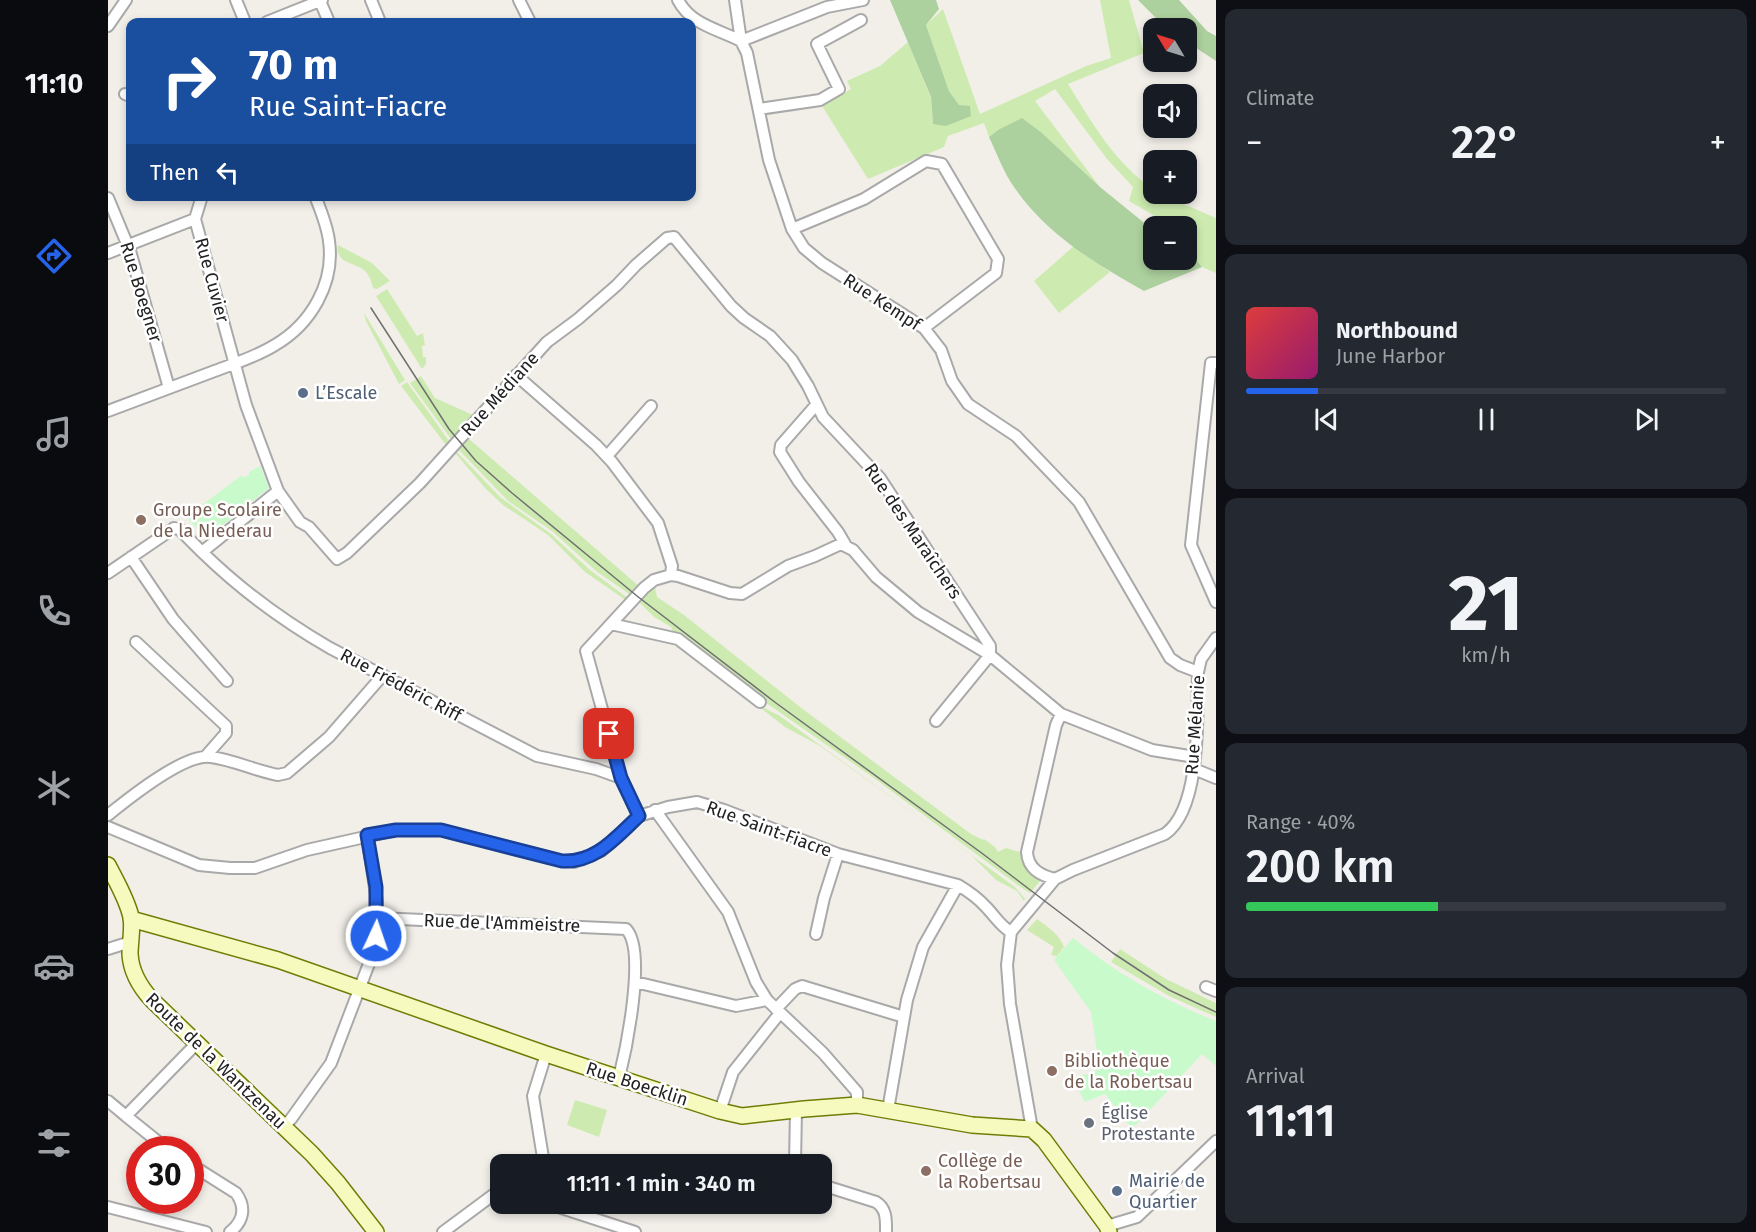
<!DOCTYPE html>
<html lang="en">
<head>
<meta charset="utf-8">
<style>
	body { margin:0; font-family:"Fira Sans",sans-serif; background:#242831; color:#f1f3f6; height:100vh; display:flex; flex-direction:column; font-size:22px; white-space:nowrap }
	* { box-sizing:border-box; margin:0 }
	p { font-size:20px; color:#9ea1a6 }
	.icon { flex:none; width:33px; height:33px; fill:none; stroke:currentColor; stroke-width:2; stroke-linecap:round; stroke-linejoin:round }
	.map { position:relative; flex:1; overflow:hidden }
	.drawer { display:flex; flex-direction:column; gap:9px; padding:9px; background:#0d0f14; width:540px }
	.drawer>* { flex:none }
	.guide { position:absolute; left:18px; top:18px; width:570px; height:183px; border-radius:12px; box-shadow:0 3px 9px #0003; background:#1a4fa0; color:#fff; overflow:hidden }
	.needle { width:39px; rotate:308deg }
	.tools { position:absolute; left:1035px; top:18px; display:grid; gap:12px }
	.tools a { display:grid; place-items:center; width:54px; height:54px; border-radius:12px; background:#171b24; box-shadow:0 3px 9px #0003; font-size:30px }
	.speed { position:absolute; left:18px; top:1136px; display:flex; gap:12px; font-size:30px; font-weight:700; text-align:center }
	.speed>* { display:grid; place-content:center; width:78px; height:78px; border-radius:50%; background:#171b24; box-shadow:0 3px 9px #0003; line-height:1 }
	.speed .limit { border:9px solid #d22; background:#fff; color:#111 }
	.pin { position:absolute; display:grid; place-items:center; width:51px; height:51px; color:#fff; margin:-26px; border-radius:12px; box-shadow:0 3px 9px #0006 }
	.me { position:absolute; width:66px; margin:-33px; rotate:3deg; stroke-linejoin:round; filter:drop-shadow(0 0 4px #0008) }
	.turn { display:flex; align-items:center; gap:21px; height:126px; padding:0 24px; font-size:27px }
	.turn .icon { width:78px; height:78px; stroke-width:2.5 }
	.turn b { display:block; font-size:42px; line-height:51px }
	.then { display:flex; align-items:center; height:57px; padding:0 24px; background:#0003; gap:12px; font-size:22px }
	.big { font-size:45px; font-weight:600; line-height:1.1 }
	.drawer .card { flex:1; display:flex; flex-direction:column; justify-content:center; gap:9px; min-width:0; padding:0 21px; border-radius:12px; background:#242831 }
	.drawer .dial { align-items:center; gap:0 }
	.dial b { font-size:78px; line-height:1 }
	.song { display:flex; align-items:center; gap:18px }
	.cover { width:72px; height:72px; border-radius:9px; background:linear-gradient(135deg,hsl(0 70% 55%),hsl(320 70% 35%)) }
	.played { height:6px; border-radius:3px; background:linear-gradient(90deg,#2563eb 15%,#363941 15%) }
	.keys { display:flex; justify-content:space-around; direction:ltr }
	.heat { display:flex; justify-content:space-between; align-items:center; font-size:33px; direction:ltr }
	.charge { height:9px; border-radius:4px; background:linear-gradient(90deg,#34c759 40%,#363941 0) }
	.trip { position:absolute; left:382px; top:1154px; width:342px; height:60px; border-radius:12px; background:#171b24; box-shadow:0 3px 9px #0003; font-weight:600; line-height:60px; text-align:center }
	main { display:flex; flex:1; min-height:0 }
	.dock { display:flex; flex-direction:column; width:108px; justify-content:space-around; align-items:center; background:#090b0e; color:#9ea1a6 }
	.dock .icon { width:42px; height:42px }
	.dock .current { color:#2563eb }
	.dock b { font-size:27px; color:#f1f3f6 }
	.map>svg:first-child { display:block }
	.grass { fill:#cdebb0 }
	.forest { fill:#add19e }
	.park { fill:#c8facc }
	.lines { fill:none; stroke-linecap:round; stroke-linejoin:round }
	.street-casing { stroke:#a9a9a9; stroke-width:14 }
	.secondary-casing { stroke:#707d05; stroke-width:18 }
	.street { stroke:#fff; stroke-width:10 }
	.secondary { stroke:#f7fabf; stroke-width:15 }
	.tram { stroke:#707070; stroke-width:1.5 }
	.route-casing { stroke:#184099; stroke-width:15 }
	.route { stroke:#2563eb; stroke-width:10 }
	.service-dot { fill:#5c6f8a; stroke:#fff; stroke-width:2 }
	.education-dot { fill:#8d6e63; stroke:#fff; stroke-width:2 }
	.worship-dot { fill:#6b7280; stroke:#fff; stroke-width:2 }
	.labels { text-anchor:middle; stroke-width:5; stroke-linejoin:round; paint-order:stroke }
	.street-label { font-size:18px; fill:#222; stroke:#fff }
	.service-label { font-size:18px; fill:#4e5e75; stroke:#fff; text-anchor:start }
	.education-label { font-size:18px; fill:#785e54; stroke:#fff; text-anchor:start }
	.worship-label { font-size:18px; fill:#5b616d; stroke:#fff; text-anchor:start }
</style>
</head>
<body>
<main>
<nav class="dock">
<b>11:10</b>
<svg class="icon current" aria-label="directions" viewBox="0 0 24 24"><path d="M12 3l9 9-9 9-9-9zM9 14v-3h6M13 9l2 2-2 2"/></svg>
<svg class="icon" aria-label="music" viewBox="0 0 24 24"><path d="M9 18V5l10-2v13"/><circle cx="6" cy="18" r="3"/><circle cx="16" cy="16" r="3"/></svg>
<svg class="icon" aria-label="phone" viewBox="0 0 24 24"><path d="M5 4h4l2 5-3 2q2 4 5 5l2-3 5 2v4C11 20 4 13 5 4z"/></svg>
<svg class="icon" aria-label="climate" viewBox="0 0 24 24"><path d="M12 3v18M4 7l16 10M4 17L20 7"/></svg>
<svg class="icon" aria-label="car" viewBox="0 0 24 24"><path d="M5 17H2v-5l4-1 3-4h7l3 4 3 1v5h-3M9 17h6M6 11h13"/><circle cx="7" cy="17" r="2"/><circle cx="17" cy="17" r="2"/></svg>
<svg class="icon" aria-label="filters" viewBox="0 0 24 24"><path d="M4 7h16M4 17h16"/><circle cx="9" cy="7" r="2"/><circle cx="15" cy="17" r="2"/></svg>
</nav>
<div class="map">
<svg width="1108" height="1232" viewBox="0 0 1108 1232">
	<rect width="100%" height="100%" fill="#f2efe9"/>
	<path class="grass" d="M992,0h29l15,53 -76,31c25,40 46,78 85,105l1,5h6l56,24v55l-14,-6 -11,-13 7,-12 -11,-7 -1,-9h-14l-43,-25 4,-14 -26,-28 -52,-70 -20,12 65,86 -58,-54 -44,-3 -9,7 -5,-14 -36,13 -4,11 -76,32 -46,-73 29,-17 -4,-8 33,-15 28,-24 23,56 2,26 26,-19 -10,-14 -23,-66 17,-16 37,105 106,-48 25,-8z
		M230,245l34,18 18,18 -13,8 -4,-1c-5,-25 -18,-19 -32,-30l-4,-7z
		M966,246l36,26 -51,41 -25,-32z
		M279,289l30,47 6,-3v1l2,11 -3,1 1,11h3v7l-4,5 -46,-73z
		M256,313l41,67 -6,4 -33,-63z
		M313,376l14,22 38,17 -22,24 -41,-56z
		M299,382l42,59 -3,4 -45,-59z
		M361,439l171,148 -8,9 -36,-25 -44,-40 -44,-30 -49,-51z
		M349,452l43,45 51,37 39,36 39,29 -2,2 -42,-29 -37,-37 -45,-30 -18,-17 -29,-34z
		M547,587l2,10 27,18 116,92 171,127 12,6 1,-1 11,8 3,5 8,-4 14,4 6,14 14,12v3l-10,12 -11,-7 -145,-108 -112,-78 1,-2 -83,-64 -7,-2 -2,-5 -17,-10 -15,-15z
		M645,702l27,14 235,171 10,12 -1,2 -7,-10 -21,-11 -26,-26 -150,-108 -35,-19z
		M929,919c11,8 23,16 27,28l-7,9 -6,-1 3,-8 -27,-17z
		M1012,949l46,30 50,24v14l-47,-21 -58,-34z
		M467,1100l32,10 -8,27 -32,-12z"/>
	<path class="forest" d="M782,0h46l3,9 -13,16 23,66 10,14 11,1 1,10 -25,10 -13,-2 -2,-27z
		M1030,0h41l28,31 9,5v25l-29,-19 -1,-14h-20z
		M914,118l20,15 58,54 53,43 1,30h32l1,-11 15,18 -58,24c-48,-27 -98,-57 -130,-104 -10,-14 -17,-33 -25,-50l9,-7z"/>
	<path class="park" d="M152,466l9,22 -62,50 -21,-21 56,-42 1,3 6,-3v-3z
		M965,938c43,35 91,63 143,83v45l-14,-12 -70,75 -27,-35 -20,8 -14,-25 23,-4 5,-8 -8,-53 -37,-52z"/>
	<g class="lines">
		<defs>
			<path id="street" d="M128,0l9,22
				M263,0l9,22
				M411,0l11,22
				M570,0c13,25 40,29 63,41
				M627,0l6,41 6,12 22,107 23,69 12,19 18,15 102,65 17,22 11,31 16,23 48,32 63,66 91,156 10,7 18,7
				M212,1l9,21
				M159,22l55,-22
				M0,26l18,-26
				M633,41l86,-34 36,-7
				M17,94l5,2
				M651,109l61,-9 19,-11 -22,-45 44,-24
				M94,196l-7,23 51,186 32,86 22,31 9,5 28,32 10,-6 73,-70 127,-141 31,-23 39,-34 19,-20 31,-27 7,-1 57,69 13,12 26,18 22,24 16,26 15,31 57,61 110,168v9l-54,66
				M0,198l22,53 39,137
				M684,229l72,-30 62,-38 16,3 56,95 -2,14 -72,55
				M0,253l87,-34
				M1108,363h-5l-20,182 25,57
				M408,375l80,70 16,17 46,61 14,43 -1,9
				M708,405l-35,40 -1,7 19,30 39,50 7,12
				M0,411c35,-13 69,-26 104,-39 21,-8 44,-15 63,-27 36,-21 60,-62 54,-104 -2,-16 -8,-30 -14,-45
				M499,456l44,-50
				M94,552c39,38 81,69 128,96l207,108 59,13 25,9
				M23,557l42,62 54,62
				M0,573l66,-45 5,1 23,23 76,-61
				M503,624l67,15 82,63
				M28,642l90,84v7l-21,24
				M1086,769l22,9
				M547,810l73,102 28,70 11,18 56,53 34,39v13
				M0,815c21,-17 77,-62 103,-58 23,3 45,14 67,18l9,-2 42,-36 54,-62
				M531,816l-18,-38 -35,-127 58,-63 10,-8 17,-5 7,1 52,17 12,1 46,-28 27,-10 26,-12 12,6 23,27 42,35 72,43 71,59 91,36 43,7
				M0,827l91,38 31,3h25l52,-18 89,-20h45l121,31 12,1 27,-11 38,-35 29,-9 29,-5 27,8 114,44 120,31c10,6 20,13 28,22 9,9 14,19 25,25
				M947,879c-15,-4 -27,-10 -28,-27l29,-127 5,-11
				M269,918l249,11c21,21 0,121 -7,149
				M708,934l8,-36 14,-44
				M0,949l16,-5 7,1
				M527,982l101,24 31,-6
				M1098,987l10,4
				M668,1009l19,-20 7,-3 102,31
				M0,1101l18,15 71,-73
				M780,1110l19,-110 16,-53 35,-62
				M612,1111l13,-39 47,-59
				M18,1116l41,33
				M176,1126l7,-7 40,-56 39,-102 6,-25 1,-34 -10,-67
				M924,1129l-22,-125 -3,-39 4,-33 44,-53 18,-9 92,-36c37,-26 32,-121 33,-162l3,-13 15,-21
				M82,1164l46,29c10,14 8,28 -6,39
				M436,1164l-11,-68 13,-42
				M687,1164l1,-54
				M714,1185l54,17c11,7 10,18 10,30
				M438,1203l89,29
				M0,1207l98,25
				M999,1226l30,-9 79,-76
				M335,1232l58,-43"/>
			<path id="secondary" d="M0,865c8,16 19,34 23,52 2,12 -1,25 -1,37 1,18 10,33 22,46l160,154 26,29 38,49
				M23,919l147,41 268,94 174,57 22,5 62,-7 53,-4 115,20 60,4 12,11 63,86 2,6"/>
		</defs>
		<use href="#street" class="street-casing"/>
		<use href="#secondary" class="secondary-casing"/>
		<use href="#street" class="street"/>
		<use href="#secondary" class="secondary"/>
		<path class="tram" d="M263,308l78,121 27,32 36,32 125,103 139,107 207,151 130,99 56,37 47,22"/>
	</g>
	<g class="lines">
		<defs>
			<path id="route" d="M268,936v-49l-9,-52 29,-5h45l121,31c34,2 54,-24 77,-45l-18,-38 -12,-44"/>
		</defs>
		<use href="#route" class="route-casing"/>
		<use href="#route" class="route"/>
	</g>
	<g class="service-dot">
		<circle cx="195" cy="393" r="6"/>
		<circle cx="1009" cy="1191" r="6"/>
	</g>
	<g class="education-dot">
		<circle cx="33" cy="520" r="6"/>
		<circle cx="944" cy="1071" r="6"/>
		<circle cx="818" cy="1171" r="6"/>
	</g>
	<circle class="worship-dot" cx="981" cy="1123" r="6"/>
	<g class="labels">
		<g class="street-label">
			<text transform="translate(104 280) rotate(75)" y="6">Rue Cuvier</text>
			<text transform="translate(33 292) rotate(73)" y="6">Rue Boegner</text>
			<text transform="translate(774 302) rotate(33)" y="6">Rue Kempf</text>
			<text transform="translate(392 394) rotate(-48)" y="6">Rue Médiane</text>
			<text transform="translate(805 531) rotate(56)" y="6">Rue des Maraîchers</text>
			<text transform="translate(293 685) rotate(28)" y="6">Rue Frédéric Riff</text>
			<text transform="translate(1087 725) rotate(-86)" y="6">Rue Mélanie</text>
			<text transform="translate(661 829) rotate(20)" y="6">Rue Saint-Fiacre</text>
			<text transform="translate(394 923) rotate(2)" y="6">Rue de l'Ammeistre</text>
			<text transform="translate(108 1061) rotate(44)" y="6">Route de la Wantzenau</text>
			<text transform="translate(529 1084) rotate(18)" y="6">Rue Boecklin</text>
		</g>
		<g class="service-label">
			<text x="207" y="399">L’Escale</text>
			<text x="1021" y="1187">Mairie de<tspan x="1021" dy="21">Quartier</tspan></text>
		</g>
		<g class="education-label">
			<text x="45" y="516">Groupe Scolaire<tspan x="45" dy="21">de la Niederau</tspan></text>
			<text x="956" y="1067">Bibliothèque<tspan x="956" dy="21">de la Robertsau</tspan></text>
			<text x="830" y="1167">Collège de<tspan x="830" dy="21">la Robertsau</tspan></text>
		</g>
		<g class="worship-label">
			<text x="993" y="1119">Église<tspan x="993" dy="21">Protestante</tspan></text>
		</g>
	</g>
</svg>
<div class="tools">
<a><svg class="needle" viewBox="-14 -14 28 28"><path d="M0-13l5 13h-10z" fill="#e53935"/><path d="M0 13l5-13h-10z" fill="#9ea1a6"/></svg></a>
<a><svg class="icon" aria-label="sound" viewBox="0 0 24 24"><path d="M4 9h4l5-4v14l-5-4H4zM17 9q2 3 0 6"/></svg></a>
<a>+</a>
<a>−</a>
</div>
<div class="speed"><div class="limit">30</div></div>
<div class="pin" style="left:501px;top:734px;background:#d93025"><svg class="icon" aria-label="arrive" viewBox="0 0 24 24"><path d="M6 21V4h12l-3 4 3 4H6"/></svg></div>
<svg class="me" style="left:268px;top:936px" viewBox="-20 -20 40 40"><circle r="17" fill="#2563eb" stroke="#fff" stroke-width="3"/><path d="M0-11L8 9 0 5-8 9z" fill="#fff"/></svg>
<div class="trip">11:11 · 1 min · 340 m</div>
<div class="guide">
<div class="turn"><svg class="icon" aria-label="right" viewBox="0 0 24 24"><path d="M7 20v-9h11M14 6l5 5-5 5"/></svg><div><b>70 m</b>Rue Saint-Fiacre</div></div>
<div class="then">Then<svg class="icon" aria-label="left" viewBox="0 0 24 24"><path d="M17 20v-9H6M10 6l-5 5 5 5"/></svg></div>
</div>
</div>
<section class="drawer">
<div class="card"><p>Climate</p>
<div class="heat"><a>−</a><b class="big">22°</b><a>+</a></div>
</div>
<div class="card">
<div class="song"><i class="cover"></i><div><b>Northbound</b><p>June Harbor</p></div></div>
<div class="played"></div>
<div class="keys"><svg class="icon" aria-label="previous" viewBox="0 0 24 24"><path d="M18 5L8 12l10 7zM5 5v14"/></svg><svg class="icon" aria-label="pause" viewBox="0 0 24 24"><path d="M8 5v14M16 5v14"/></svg><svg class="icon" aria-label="next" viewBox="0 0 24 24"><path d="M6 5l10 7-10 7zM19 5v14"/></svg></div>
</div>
<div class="card dial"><b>21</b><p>km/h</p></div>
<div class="card"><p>Range · 40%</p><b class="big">200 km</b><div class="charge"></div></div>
<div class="card"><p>Arrival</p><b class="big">11:11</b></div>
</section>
</main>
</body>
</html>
